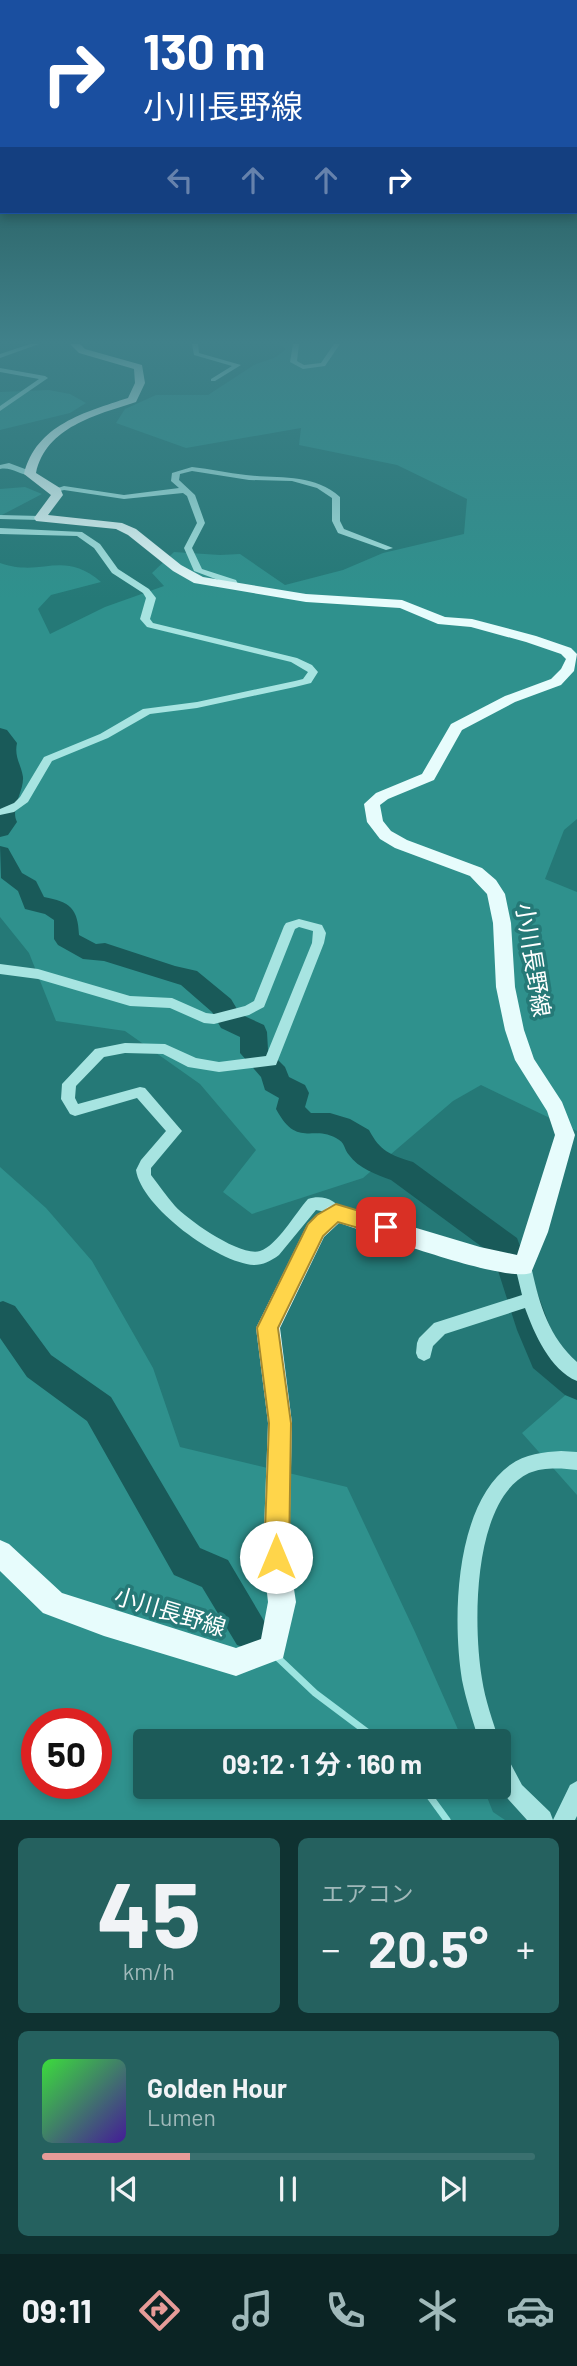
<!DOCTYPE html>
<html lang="ja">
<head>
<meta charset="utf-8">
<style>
	body { margin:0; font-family:Barlow,"Noto Sans JP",sans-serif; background:#25615f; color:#f1f3f6; height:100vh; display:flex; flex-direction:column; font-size:26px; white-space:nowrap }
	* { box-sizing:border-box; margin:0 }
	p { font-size:23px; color:#a0b9ba }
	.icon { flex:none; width:38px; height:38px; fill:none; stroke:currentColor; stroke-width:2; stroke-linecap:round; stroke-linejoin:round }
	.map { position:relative; height:1820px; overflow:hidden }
	.side { display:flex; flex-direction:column; gap:18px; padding:18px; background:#0f3231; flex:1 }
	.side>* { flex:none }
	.banner { position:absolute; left:0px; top:0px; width:578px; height:214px; box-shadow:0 4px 10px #0003; background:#1a4fa0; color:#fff; overflow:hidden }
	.speed { position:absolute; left:21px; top:1708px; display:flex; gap:14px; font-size:35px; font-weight:700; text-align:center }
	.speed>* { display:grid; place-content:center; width:91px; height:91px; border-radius:50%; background:#1c5b59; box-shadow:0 4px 10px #0003; line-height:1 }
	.speed .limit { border:10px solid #d22; background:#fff; color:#111 }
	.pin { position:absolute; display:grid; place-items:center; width:60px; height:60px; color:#fff; margin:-30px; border-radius:14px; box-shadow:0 4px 10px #0006 }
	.me { position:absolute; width:77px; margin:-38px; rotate:0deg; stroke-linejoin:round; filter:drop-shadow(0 0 5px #0008) }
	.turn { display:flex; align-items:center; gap:24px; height:147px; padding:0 28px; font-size:32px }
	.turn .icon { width:91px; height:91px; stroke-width:2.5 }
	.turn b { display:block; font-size:49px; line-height:60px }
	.lanes { display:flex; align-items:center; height:66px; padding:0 28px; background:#0003; justify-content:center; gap:35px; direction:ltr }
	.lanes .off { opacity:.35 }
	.big { font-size:52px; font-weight:700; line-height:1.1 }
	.side .card { flex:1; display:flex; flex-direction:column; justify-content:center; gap:10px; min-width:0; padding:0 24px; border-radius:10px; background:#25615f }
	.side .dial { align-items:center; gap:0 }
	.dial b { font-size:91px; line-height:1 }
	.song { display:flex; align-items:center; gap:21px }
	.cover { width:84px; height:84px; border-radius:10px; background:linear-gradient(135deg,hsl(120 70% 55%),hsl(260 70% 35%)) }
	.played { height:7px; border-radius:4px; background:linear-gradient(90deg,#e69b98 30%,#3a706f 30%) }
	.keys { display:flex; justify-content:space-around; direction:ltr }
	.heat { display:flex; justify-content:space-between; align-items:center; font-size:38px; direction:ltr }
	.side .tiles { flex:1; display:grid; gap:18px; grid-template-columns:1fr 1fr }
	.card:last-child { grid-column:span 2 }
	.trip { position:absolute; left:133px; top:1729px; width:378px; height:70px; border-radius:7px; background:#1c5b59; box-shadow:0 4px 10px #0003; font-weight:700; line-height:70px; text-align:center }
	.dock { display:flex; height:112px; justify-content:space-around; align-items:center; background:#0b2424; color:#a0b9ba }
	.dock .icon { width:49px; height:49px }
	.dock .on { color:#e69b98 }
	.dock b { font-size:32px; color:#f1f3f6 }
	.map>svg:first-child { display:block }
	.green { fill:#2f918d; fill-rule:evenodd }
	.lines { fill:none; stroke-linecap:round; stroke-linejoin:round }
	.stream { stroke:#9be4e0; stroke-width:7 }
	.river { fill:#195a59; fill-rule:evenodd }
	.minor { fill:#a7e4e1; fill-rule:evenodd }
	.major { fill:#e7fcfc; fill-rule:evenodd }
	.route { fill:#ffd54a; stroke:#a68a30; stroke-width:2 }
	.labels { text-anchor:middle; stroke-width:7; stroke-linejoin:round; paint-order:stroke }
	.street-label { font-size:23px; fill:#fff; stroke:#257977 }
</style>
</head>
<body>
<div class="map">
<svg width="577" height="1820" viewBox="0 0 577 1820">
	<rect width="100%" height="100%" fill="#257977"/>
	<path class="green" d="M279,344h298v475l-13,11 -19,49 32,13v239l-96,-46 -28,16 -90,77 -111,36 -29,-22 33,-42 -56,-66 -75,-53 -69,-10 -27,-68 -29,-36v-354c43,15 62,-14 101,19l-50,13 -13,14 12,25 55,-27 59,-21 -12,-13 22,-21 46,3 20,-1 45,31 58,-15 40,-17 81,-19 3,-35 -70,-34 -98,-20 2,-17 -115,20 -70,-25 9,-14 31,-14h52l46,-30 22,-8 10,-8z
		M49,390l21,4 16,9 -16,10 -70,17v-38z
		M25,487l17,7 -42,22v-27z
		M0,1167l46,41 46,53 61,107 27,79 167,40 68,145 48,109h-318v46h338l10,25 12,8h-505zM37,1724h59v59h-59z
		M577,1385v110l-55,-62z"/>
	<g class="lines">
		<path class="stream" d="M251,1631l12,12
			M277,1657l38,36 64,48
			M423,1787l24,33"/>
		<path class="river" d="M0,728l7,2 10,13c-3,14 4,21 6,34 1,15 -13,31 -6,45l-9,13 -8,2z
			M0,846l8,2 14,25 14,8 8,16c26,5 34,11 35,38l17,9 9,-1 70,23 22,5 34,28 9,15 24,11 3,7 1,18 17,17 4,10 16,8 4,8 -4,14 6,6h19l20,6 19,11c11,21 21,25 44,32l104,76 40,108 20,17v37l-12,-5 -32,-27 -16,-38 -24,-75 -102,-75c-14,-5 -33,-12 -42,-25 -6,-7 -3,-12 -13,-17 -25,-13 -39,10 -60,-29l3,-11 -14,-8 -4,-13 -21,-24v-16l-19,-9 -9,-16 -31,-27 -77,-24 -21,-2 -25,-14 -4,-6v-19l-9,-6 -20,-5 -7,-18 -17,-13z
			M3,1301l12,5 36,49 60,42 89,151 28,12 42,71 -5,14 -14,5 -14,-5 -35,-58 -28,-12 -87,-154 -60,-44 -27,-39v-36z"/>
		<path class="minor" d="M30,344h9l-39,14v-4z
			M192,344h6l1,9 42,12 -26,16h-4v-2l21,-13 -38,-11z
			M293,344h6l-2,17 7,4 17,-2 13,-19h6l-15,22 -22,3 -13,-7z
			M0,368l45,8 3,2 -48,33v-5l39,-27 -39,-7z
			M9,463l24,9 1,2c-10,5 -21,-8 -34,-5v-4z
			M192,467c18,2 36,6 54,8 34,4 67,-2 94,22v24l4,8 49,19 -7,2 -48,-17 -6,-12v-23l-15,-10 -25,-7 -43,-1 -57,-9 -12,3 -1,6 16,15 10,28 -13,25 10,21 34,11 3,6 -4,3 -6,-5 -35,-13 -10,-23 13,-25 -10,-27 -4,-3 -59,6 -60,-9 -8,2 -4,-2 12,-4 60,9 55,-7 -8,-7 1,-8z
			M0,515l40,1 4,2 -4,2 -40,-1z
			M0,528l82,4 18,12 18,25 31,20 7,9 -6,21 3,4 144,35 15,7 6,7 -7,11 -16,4 -98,21 -47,6 -42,24 -56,23 -24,41 -14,10 -14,3v-6l14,-6 6,-6 24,-40 56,-23 43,-25 54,-7 98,-21 8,-2 5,-7 -17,-10 -144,-35 -7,-8 6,-21 -3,-5 -31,-20 -18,-25 -17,-12 -77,-2z
			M299,919l23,6 4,8 -2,10 -48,122 -57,7 -31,-5 -25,-13 -38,-1 -21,4 -28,29 -1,12 3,6 62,-17 5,1 37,43 -31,37v7c8,10 15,21 24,31 13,14 65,51 85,45 17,-5 36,-39 48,-52 14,-5 29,1 36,14l-3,5c-7,2 -10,0 -15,-6l-10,-2 -37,45c-8,6 -16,10 -25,10 -36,-2 -113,-58 -118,-95l5,-10 25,-29 -29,-33 -62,18 -5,-2 -9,-15 1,-15 33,-35 30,-6 40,1 31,14 23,4 47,-6 46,-113 1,-12 -14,-4 -4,2 -31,78 -15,8 -35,9 -10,-1 -34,-15 -40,-2 -92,-27 -38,-5v-10l38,5 92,27 42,2 34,15 8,1 31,-8 9,-5 30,-75 2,-3z
			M523,1259l6,2 2,5c8,37 17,70 46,96v19c-27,-11 -43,-48 -52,-73l-80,26 -12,12 -3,12 -6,3 -6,-3 -2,-5 1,-10 2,-5 15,-15 88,-28 -7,-29 2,-5z
			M561,1451l16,1v18c-15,-2 -34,-3 -48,3 -57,27 -56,153 -47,206 3,21 11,42 17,62h-20c-6,-20 -13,-41 -17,-61 -10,-62 -7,-175 48,-215 15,-11 34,-13 51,-14z
			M499,1752l7,3 16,30 28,27 3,8h-26l-19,-21 -9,-16z
			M577,1781v35l-2,4h-22l17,-35z"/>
		<path class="major" d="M70,344h10l5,5 57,16 3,18 -9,19c-40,13 -90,25 -100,71l24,15 3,7 -15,20 74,8 14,6 45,36 22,12 103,17 96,6 43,17 27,2 64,17 35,12 6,6 -3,17 -13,14 -46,17 -53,28 -28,50 -46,19 -8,6 3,16 8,10 16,9 75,28 14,12 9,14 6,29 4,64 9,43 10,29 28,43 13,33 -27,97 -17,41c-27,10 -157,-39 -192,-50l-15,14 -44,91 12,95 -3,134 7,45 -13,56 -47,18 -132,-40 -61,-23 -43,-42v-31l9,4 53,49 174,55 25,-9 7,-37 -5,-45 5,-134 -12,-95 52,-105 20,-16 8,-3 144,43 37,8 38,-120 -8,-24 -32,-51 -10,-30 -9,-43 -3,-64 -6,-29 -17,-18 -75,-28 -15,-9 -13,-17 -3,-18 12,-11 46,-19 29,-50 54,-28 46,-17 10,-10 5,-10 -5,-5 -35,-12 -55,-15 -33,-3 -38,-16 -94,-6 -112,-19 -21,-12 -45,-36 -12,-6 -80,-8 -2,-3 17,-23 -27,-21c12,-49 61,-62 104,-76l7,-15 -1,-14 -55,-16z"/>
	</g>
	<linearGradient id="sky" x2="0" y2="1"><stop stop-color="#144341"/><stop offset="0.57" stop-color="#40818a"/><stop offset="1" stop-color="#40818a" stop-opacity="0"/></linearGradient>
	<rect width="577" height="599" fill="url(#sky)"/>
	<path class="route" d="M336,1204l57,17 3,6 -3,6 -7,3 -48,-14 -15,14 -45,92 13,95 -2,134 -4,9 -9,3 -8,-3 -4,-9 5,-134 -12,-95 51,-104 9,-9z"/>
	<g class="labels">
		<g class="street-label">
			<text transform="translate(533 960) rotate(81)" y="8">小川長野線</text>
			<text transform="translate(170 1612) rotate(17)" y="8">小川長野線</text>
		</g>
	</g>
</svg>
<div class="speed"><div class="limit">50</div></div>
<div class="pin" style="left:386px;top:1227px;background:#d93025"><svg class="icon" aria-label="arrive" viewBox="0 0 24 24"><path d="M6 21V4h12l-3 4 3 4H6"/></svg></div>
<svg class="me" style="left:276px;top:1557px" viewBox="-20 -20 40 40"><circle r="19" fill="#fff"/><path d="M0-13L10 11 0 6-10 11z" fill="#ffd54a"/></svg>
<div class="trip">09:12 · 1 分 · 160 m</div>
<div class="banner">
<div class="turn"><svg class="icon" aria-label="right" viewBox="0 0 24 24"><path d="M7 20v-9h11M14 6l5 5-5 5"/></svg><div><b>130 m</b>小川長野線</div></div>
<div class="lanes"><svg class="icon off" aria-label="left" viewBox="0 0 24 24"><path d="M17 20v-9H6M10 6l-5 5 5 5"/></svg><svg class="icon off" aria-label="ahead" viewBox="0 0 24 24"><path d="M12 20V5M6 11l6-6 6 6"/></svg><svg class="icon off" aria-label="ahead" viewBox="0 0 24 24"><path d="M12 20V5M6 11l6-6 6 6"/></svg><svg class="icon" aria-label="right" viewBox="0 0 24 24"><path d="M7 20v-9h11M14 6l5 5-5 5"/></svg></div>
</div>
</div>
<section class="side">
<div class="tiles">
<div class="card dial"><b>45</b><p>km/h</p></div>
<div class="card"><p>エアコン</p>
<div class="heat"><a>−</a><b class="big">20.5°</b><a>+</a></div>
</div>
<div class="card">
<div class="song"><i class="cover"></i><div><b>Golden Hour</b><p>Lumen</p></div></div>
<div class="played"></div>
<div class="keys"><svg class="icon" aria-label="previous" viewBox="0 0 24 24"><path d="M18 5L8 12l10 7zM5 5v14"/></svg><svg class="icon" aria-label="pause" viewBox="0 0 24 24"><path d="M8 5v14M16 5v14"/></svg><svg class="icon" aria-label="next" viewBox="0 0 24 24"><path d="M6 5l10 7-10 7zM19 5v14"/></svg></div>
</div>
</div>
</section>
<nav class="dock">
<b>09:11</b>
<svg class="icon on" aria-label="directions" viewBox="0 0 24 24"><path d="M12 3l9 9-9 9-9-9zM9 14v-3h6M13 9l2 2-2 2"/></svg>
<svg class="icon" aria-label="music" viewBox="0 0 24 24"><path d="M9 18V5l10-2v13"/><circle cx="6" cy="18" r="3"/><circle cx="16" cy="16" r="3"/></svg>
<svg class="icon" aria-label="phone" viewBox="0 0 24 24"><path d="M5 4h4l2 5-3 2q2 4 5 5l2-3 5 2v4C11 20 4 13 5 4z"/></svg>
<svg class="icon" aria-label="climate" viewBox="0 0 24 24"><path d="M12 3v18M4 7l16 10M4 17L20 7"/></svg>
<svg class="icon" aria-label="car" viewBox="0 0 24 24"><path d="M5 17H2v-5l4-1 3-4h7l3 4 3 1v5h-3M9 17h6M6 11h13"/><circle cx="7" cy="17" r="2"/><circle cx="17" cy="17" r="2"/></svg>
</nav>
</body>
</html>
